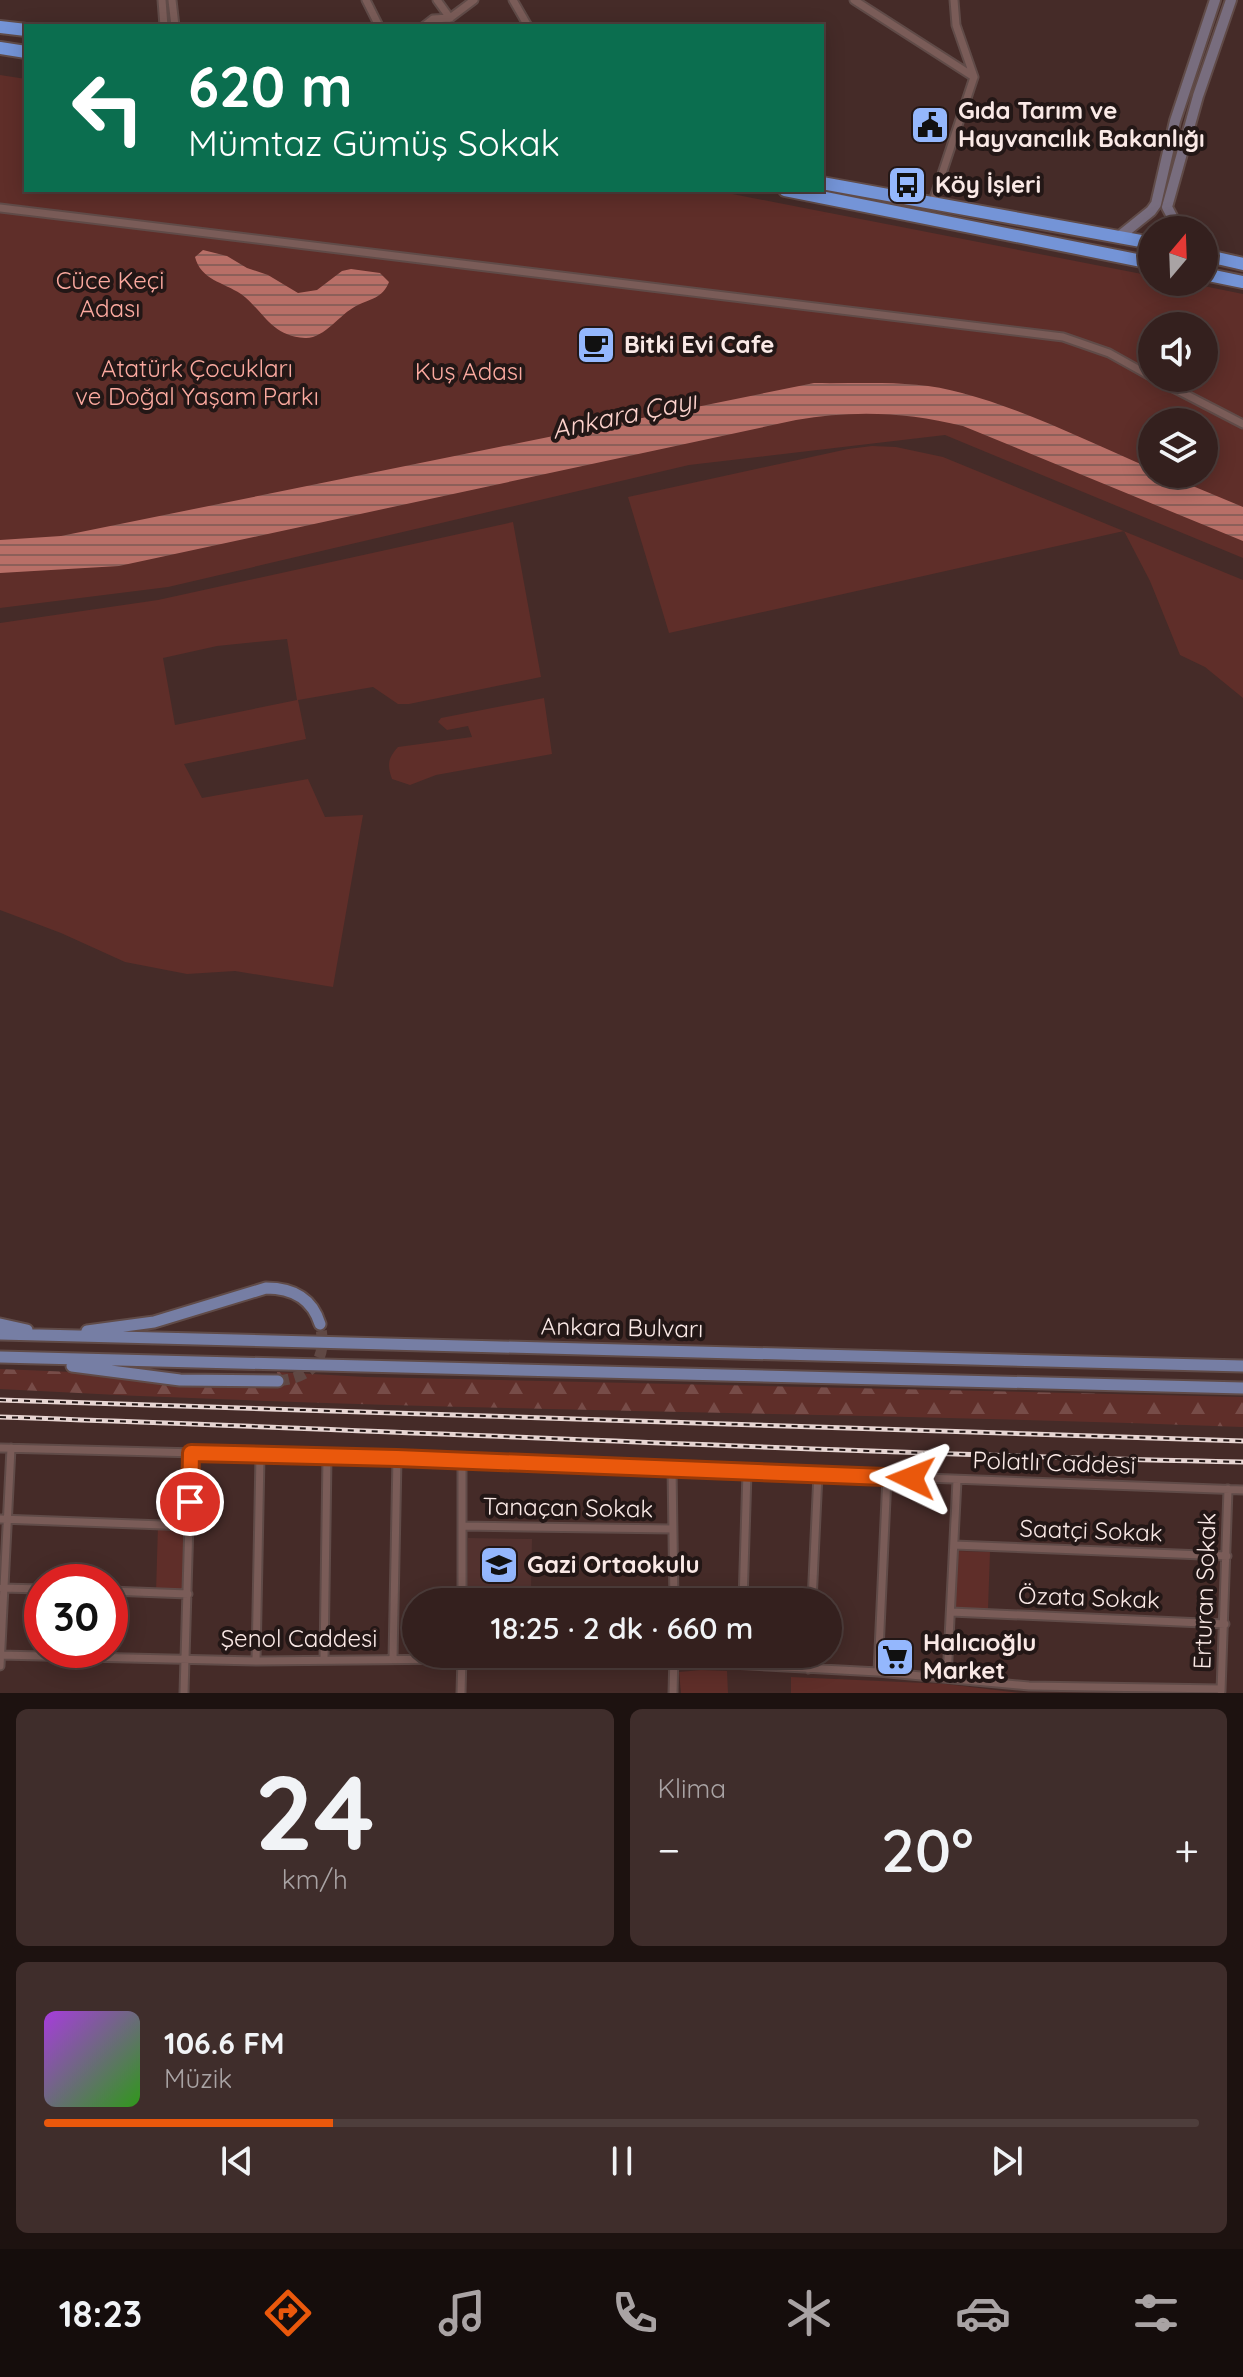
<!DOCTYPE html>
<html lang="tr">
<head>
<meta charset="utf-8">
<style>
	body { margin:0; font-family:Quicksand,sans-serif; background:#3f2d2b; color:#f1f3f6; height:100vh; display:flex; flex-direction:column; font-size:30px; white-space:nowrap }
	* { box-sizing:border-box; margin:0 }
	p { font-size:26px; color:#a9a3a4 }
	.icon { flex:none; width:44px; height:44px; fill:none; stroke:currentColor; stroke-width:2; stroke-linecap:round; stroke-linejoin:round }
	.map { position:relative; height:1693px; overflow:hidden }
	.sheet { display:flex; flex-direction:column; gap:16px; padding:16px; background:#1d1210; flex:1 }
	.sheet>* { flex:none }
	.banner { position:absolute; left:24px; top:24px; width:800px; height:168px; border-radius:0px; box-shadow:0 4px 20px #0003,0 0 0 2px #4e3e3c; background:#0b6e4f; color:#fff; overflow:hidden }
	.needle { width:52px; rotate:19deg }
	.fabs { position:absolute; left:1138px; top:216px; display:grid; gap:16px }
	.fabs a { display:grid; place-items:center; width:80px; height:80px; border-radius:50%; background:#34201e; box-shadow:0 4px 20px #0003,0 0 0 2px #4e3e3c; font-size:40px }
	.speed { position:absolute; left:24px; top:1564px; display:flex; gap:16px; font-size:40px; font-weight:700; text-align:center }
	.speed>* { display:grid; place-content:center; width:104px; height:104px; border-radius:50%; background:#34201e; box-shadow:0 4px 20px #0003,0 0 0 2px #4e3e3c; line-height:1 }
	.speed .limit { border:12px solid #d22; background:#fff; color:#111 }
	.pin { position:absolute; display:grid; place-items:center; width:68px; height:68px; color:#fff; margin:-34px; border:4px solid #fff; border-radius:50%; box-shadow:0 2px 8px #0007 }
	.me { position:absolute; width:88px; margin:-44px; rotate:272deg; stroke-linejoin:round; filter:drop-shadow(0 0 6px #0008) }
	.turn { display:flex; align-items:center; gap:28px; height:168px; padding:0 32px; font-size:36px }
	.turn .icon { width:104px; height:104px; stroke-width:2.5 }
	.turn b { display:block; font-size:56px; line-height:68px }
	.big { font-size:60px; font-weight:600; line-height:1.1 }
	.sheet .widget { flex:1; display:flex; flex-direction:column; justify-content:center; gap:12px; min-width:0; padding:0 28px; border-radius:12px; background:#3f2d2b }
	.sheet .dial { align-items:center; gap:0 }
	.dial b { font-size:104px; line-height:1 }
	.song { display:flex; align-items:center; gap:24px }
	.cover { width:96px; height:96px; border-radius:12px; background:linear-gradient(135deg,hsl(280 70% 55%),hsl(110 70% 35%)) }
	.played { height:8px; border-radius:4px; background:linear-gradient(90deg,#ea580c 25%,#4e3e3c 25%) }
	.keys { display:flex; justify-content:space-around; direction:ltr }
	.heat { display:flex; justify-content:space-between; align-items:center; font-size:44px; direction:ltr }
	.sheet .tiles { flex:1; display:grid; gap:16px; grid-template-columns:1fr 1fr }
	.widget:last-child { grid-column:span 2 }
	.trip { position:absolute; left:402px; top:1588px; width:440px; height:80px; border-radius:40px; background:#34201e; box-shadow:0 4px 20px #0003,0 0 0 2px #4e3e3c; font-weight:600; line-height:80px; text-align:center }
	.dock { display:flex; height:128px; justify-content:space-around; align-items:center; background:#150d0c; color:#a9a3a4 }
	.dock .icon { width:56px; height:56px }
	.dock .active { color:#ea580c }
	.dock b { font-size:36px; color:#f1f3f6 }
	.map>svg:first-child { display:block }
	.built { fill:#53322f }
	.green { fill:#5f2e29; fill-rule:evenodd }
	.forest { fill:url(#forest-firs) }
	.water { fill:url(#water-rules) }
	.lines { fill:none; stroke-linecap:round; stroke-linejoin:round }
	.primary-tunnel { stroke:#604844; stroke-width:11; stroke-dasharray:11 5.5; stroke-linecap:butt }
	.street-casing { stroke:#604b48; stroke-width:11 }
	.secondary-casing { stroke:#604b48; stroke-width:14 }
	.primary-casing { stroke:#604b48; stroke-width:15 }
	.highway-casing { stroke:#604b48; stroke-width:16 }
	.street { stroke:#7a5c58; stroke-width:7 }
	.secondary { stroke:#786d7e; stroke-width:10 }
	.primary { stroke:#767ea4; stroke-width:11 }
	.highway { stroke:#7494d7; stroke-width:12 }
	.rail-casing { stroke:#e7d5d2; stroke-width:5 }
	.rail { stroke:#231716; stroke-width:2; stroke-dasharray:6; stroke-linecap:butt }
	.route-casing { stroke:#983908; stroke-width:20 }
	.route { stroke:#ea580c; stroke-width:14 }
	.labels { text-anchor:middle; stroke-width:8; stroke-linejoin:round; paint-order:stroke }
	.poi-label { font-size:24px; font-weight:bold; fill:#fae9e6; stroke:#231716; text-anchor:start }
	.park-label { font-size:24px; fill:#fcaaa0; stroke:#231716 }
	.street-label { font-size:24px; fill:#fae9e6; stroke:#231716 }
	.water-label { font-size:26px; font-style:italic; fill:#fdd2cc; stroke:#231716 }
</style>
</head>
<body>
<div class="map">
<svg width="1243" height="1693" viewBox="0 0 1243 1693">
	<defs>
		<pattern id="forest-firs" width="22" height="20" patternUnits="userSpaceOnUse" patternTransform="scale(2)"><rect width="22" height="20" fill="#5f2e29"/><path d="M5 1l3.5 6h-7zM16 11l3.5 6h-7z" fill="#774c48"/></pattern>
		<pattern id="water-rules" width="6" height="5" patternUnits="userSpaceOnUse" patternTransform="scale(2)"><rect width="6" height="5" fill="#b86f67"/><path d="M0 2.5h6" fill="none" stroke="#8c5f59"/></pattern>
	</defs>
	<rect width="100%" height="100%" fill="#452b28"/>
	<path class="built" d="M468,1538l64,1 -1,53 -64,-1z"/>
	<path class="green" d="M0,75l26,4v111h686l440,86v6h32l59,12v264l-298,-123 -256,30 -521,122 -168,21zM1152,326h52v52h-52zM1152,422h52v52h-52z
		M872,446l24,1 47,10 300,123v118l-38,-31 -25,-12 -30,-74 -26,-50 -455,102 -41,-136 220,-48z
		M513,522l28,155 -132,27h-11l-25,-17 -75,13 8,39 -122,25 18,34 106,-19 17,38 38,-2 -30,172 -98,-16 -48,3 -62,-12 -64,-29 -61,-23v-287l158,-23zM287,639l10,61 -122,25 -12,-67 54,-12z
		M544,698l8,56 -116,21 -26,10 -18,-6c-5,-14 -4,-21 6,-32l74,-10 -4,-11 -21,4 -9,-8 3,-4z
		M158,1525l32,1 -2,68 -32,-1z
		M957,1551l33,1 -2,57 -34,-1z
		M701,1670l26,1 1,22h-47l-2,-21z
		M791,1677l155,7 75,9h-230z"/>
	<path class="forest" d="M0,1369l96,4 77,13 107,1 -3,-15 88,5 878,20v30c-414,-16 -829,-15 -1243,-38z"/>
	<path class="water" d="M203,250l24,6 20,12 21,7 30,18 19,-3 25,-19 9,-2 29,4 9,9c-6,16 -19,17 -33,24 -16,8 -32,33 -51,32 -35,-2 -41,-27 -64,-44 -18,-12 -40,-14 -46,-37z
		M814,383c49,1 101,-4 148,10 64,17 129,50 190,76v5h12l79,33v34l-280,-115c-57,-14 -109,-16 -167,-6l-677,146 -119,7v-33l61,-4z"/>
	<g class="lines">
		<path class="primary-tunnel" d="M278,1381c36,-4 50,-22 42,-57"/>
		<defs>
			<path id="street" d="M162,0l2,26
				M172,0l3,26
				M366,0l13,26
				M437,0l13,18 24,-18
				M513,0l15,26
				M854,0l120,77 -42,127
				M954,0l2,25 18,52
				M424,26l9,-7 17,-1
				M0,208l1063,129 46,16 43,24
				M1154,378l89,46
				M0,1448l397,10 846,32
				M462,1461v141
				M672,1468l2,134
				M0,1519l190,7
				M462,1526l211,3
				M954,1545l273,11
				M2,1588l40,1
				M110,1591l78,3
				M462,1592l212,3
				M743,1602l4,-130
				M812,1602l6,-128
				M951,1612l274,12
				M0,1655l256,6 200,-2 218,2 204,11 151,14 192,3
				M393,1659l4,-201
				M324,1660l3,-203
				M256,1661l4,-205
				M0,1666l11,-218
				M808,1669l1,-15
				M878,1672l9,-195
				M947,1678l10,-198
				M1221,1691l7,-202
				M184,1693l7,-240
				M461,1693l1,-37
				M673,1693l1,-39"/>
			<path id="secondary" d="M1179,230l-12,-23 31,-111 33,-96
				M1120,236l31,-25 5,-7 19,-83 40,-121"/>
			<path id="primary" d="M0,1324l27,6
				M87,1331l67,-9 112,-34c26,0 46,10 54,36
				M0,1334l1243,32
				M0,1357l1243,31
				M72,1366l108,14 98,1"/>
			<path id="highway" d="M0,27l26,3
				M0,48l26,4
				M822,183l330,60
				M785,190l367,73
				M1204,255l39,9
				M1204,274l39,8"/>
		</defs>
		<use href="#street" class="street-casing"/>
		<use href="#secondary" class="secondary-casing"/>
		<use href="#primary" class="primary-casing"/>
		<use href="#highway" class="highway-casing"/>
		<use href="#street" class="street"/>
		<use href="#secondary" class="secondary"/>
		<use href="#primary" class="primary"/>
		<use href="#highway" class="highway"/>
		<defs>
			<path id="rail" d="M0,1400l1243,41
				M0,1417c414,14 828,36 1243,45"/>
		</defs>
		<use href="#rail" class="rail-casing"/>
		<use href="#rail" class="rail"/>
	</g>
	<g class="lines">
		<defs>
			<path id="route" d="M190,1502l1,-49 206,5 514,20"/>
		</defs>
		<use href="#route" class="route-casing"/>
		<use href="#route" class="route"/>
	</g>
	<defs>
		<symbol id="civic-square" viewBox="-11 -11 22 22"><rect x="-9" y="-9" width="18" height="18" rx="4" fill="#94b7fd" stroke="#231716"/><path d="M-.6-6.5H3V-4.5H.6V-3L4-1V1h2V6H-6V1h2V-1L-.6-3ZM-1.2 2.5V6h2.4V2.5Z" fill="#111"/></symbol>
		<symbol id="bus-square" viewBox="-11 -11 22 22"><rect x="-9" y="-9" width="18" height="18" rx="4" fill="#94b7fd" stroke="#231716"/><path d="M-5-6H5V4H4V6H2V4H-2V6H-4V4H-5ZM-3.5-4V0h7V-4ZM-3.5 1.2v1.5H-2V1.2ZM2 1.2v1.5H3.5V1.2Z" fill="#111"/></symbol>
		<symbol id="cafe-square" viewBox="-11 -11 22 22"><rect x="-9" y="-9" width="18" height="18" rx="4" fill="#94b7fd" stroke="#231716"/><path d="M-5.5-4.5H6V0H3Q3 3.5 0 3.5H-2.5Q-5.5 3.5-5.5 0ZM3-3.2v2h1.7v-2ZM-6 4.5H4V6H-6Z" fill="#111"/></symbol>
		<symbol id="school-square" viewBox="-11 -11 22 22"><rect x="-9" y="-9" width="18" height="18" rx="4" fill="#94b7fd" stroke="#231716"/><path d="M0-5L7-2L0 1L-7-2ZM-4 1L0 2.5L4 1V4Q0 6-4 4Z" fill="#111"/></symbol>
		<symbol id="supermarket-square" viewBox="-11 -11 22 22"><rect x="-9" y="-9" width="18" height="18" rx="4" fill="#94b7fd" stroke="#231716"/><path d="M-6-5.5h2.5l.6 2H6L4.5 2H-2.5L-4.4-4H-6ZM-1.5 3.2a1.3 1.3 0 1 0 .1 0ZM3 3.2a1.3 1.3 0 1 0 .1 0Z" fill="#111"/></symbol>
	</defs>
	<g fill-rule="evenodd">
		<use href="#civic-square" x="908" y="103" width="44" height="44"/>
		<use href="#bus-square" x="885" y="163" width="44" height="44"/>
		<use href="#cafe-square" x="574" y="323" width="44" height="44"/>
		<use href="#school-square" x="477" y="1543" width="44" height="44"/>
		<use href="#supermarket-square" x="873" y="1635" width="44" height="44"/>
	</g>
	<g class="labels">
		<g class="poi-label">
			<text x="958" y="119">Gıda Tarım ve<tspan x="958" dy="28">Hayvancılık Bakanlığı</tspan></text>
			<text x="935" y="193">Köy İşleri</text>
			<text x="624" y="353">Bitki Evi Cafe</text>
			<text x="527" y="1573">Gazi Ortaokulu</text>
			<text x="923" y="1651">Halıcıoğlu<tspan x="923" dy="28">Market</tspan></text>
		</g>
		<g class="park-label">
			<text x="110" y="289">Cüce Keçi<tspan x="110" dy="28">Adası</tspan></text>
			<text x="197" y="377">Atatürk Çocukları<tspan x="197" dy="28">ve Doğal Yaşam Parkı</tspan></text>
			<text x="469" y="380">Kuş Adası</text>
		</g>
		<g class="street-label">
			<text transform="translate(622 1328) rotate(1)" y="8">Ankara Bulvarı</text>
			<text transform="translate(1054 1463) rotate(2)" y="8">Polatlı Caddesi</text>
			<text transform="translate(568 1508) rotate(1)" y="8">Tanaçan Sokak</text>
			<text transform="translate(1091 1531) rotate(2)" y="8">Saatçi Sokak</text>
			<text transform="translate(1205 1591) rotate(-88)" y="8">Erturan Sokak</text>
			<text transform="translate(1089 1598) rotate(2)" y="8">Özata Sokak</text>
			<text x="299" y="1647">Şenol Caddesi</text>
		</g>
		<g class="water-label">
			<text transform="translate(624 415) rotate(-12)" y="9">Ankara Çayı</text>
		</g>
	</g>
</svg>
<div class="fabs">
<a><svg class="needle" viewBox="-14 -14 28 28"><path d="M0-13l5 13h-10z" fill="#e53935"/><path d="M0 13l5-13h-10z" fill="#a9a3a4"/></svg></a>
<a><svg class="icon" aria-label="sound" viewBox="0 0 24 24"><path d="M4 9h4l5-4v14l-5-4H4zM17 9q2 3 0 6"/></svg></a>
<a><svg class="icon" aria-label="layers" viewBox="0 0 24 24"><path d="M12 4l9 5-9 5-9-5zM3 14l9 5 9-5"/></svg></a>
</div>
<div class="speed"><div class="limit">30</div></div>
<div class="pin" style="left:190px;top:1502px;background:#d93025"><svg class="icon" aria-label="arrive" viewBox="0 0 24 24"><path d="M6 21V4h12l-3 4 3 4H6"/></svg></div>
<svg class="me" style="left:911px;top:1478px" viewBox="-20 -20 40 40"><path d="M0-17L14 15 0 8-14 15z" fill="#ea580c" stroke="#fff" stroke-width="4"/></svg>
<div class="trip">18:25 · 2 dk · 660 m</div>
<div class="banner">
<div class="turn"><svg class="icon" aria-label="left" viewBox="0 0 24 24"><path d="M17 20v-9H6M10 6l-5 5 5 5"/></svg><div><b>620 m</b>Mümtaz Gümüş Sokak</div></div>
</div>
</div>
<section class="sheet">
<div class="tiles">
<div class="widget dial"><b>24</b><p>km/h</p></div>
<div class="widget"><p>Klima</p>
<div class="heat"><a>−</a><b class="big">20°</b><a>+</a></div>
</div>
<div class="widget">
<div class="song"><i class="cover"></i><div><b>106.6 FM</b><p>Müzik</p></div></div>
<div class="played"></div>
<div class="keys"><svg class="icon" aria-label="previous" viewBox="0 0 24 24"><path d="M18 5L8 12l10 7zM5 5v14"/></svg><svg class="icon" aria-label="pause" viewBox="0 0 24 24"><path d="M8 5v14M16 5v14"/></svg><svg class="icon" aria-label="next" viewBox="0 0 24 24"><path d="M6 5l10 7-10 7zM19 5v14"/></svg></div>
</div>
</div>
</section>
<nav class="dock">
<b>18:23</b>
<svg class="icon active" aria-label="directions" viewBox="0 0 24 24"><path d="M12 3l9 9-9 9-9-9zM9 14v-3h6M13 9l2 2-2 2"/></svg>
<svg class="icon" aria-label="music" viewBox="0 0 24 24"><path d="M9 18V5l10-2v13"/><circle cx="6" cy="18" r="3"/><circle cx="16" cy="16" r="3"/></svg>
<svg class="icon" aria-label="phone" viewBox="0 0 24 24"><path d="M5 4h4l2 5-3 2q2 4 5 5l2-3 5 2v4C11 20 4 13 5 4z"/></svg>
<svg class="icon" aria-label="climate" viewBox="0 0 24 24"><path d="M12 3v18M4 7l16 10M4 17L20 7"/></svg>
<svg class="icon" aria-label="car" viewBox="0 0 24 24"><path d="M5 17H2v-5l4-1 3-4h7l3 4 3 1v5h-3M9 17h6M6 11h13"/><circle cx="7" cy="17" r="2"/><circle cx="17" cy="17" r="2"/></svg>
<svg class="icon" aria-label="filters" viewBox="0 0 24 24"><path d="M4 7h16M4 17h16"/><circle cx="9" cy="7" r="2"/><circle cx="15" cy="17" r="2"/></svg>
</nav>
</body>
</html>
